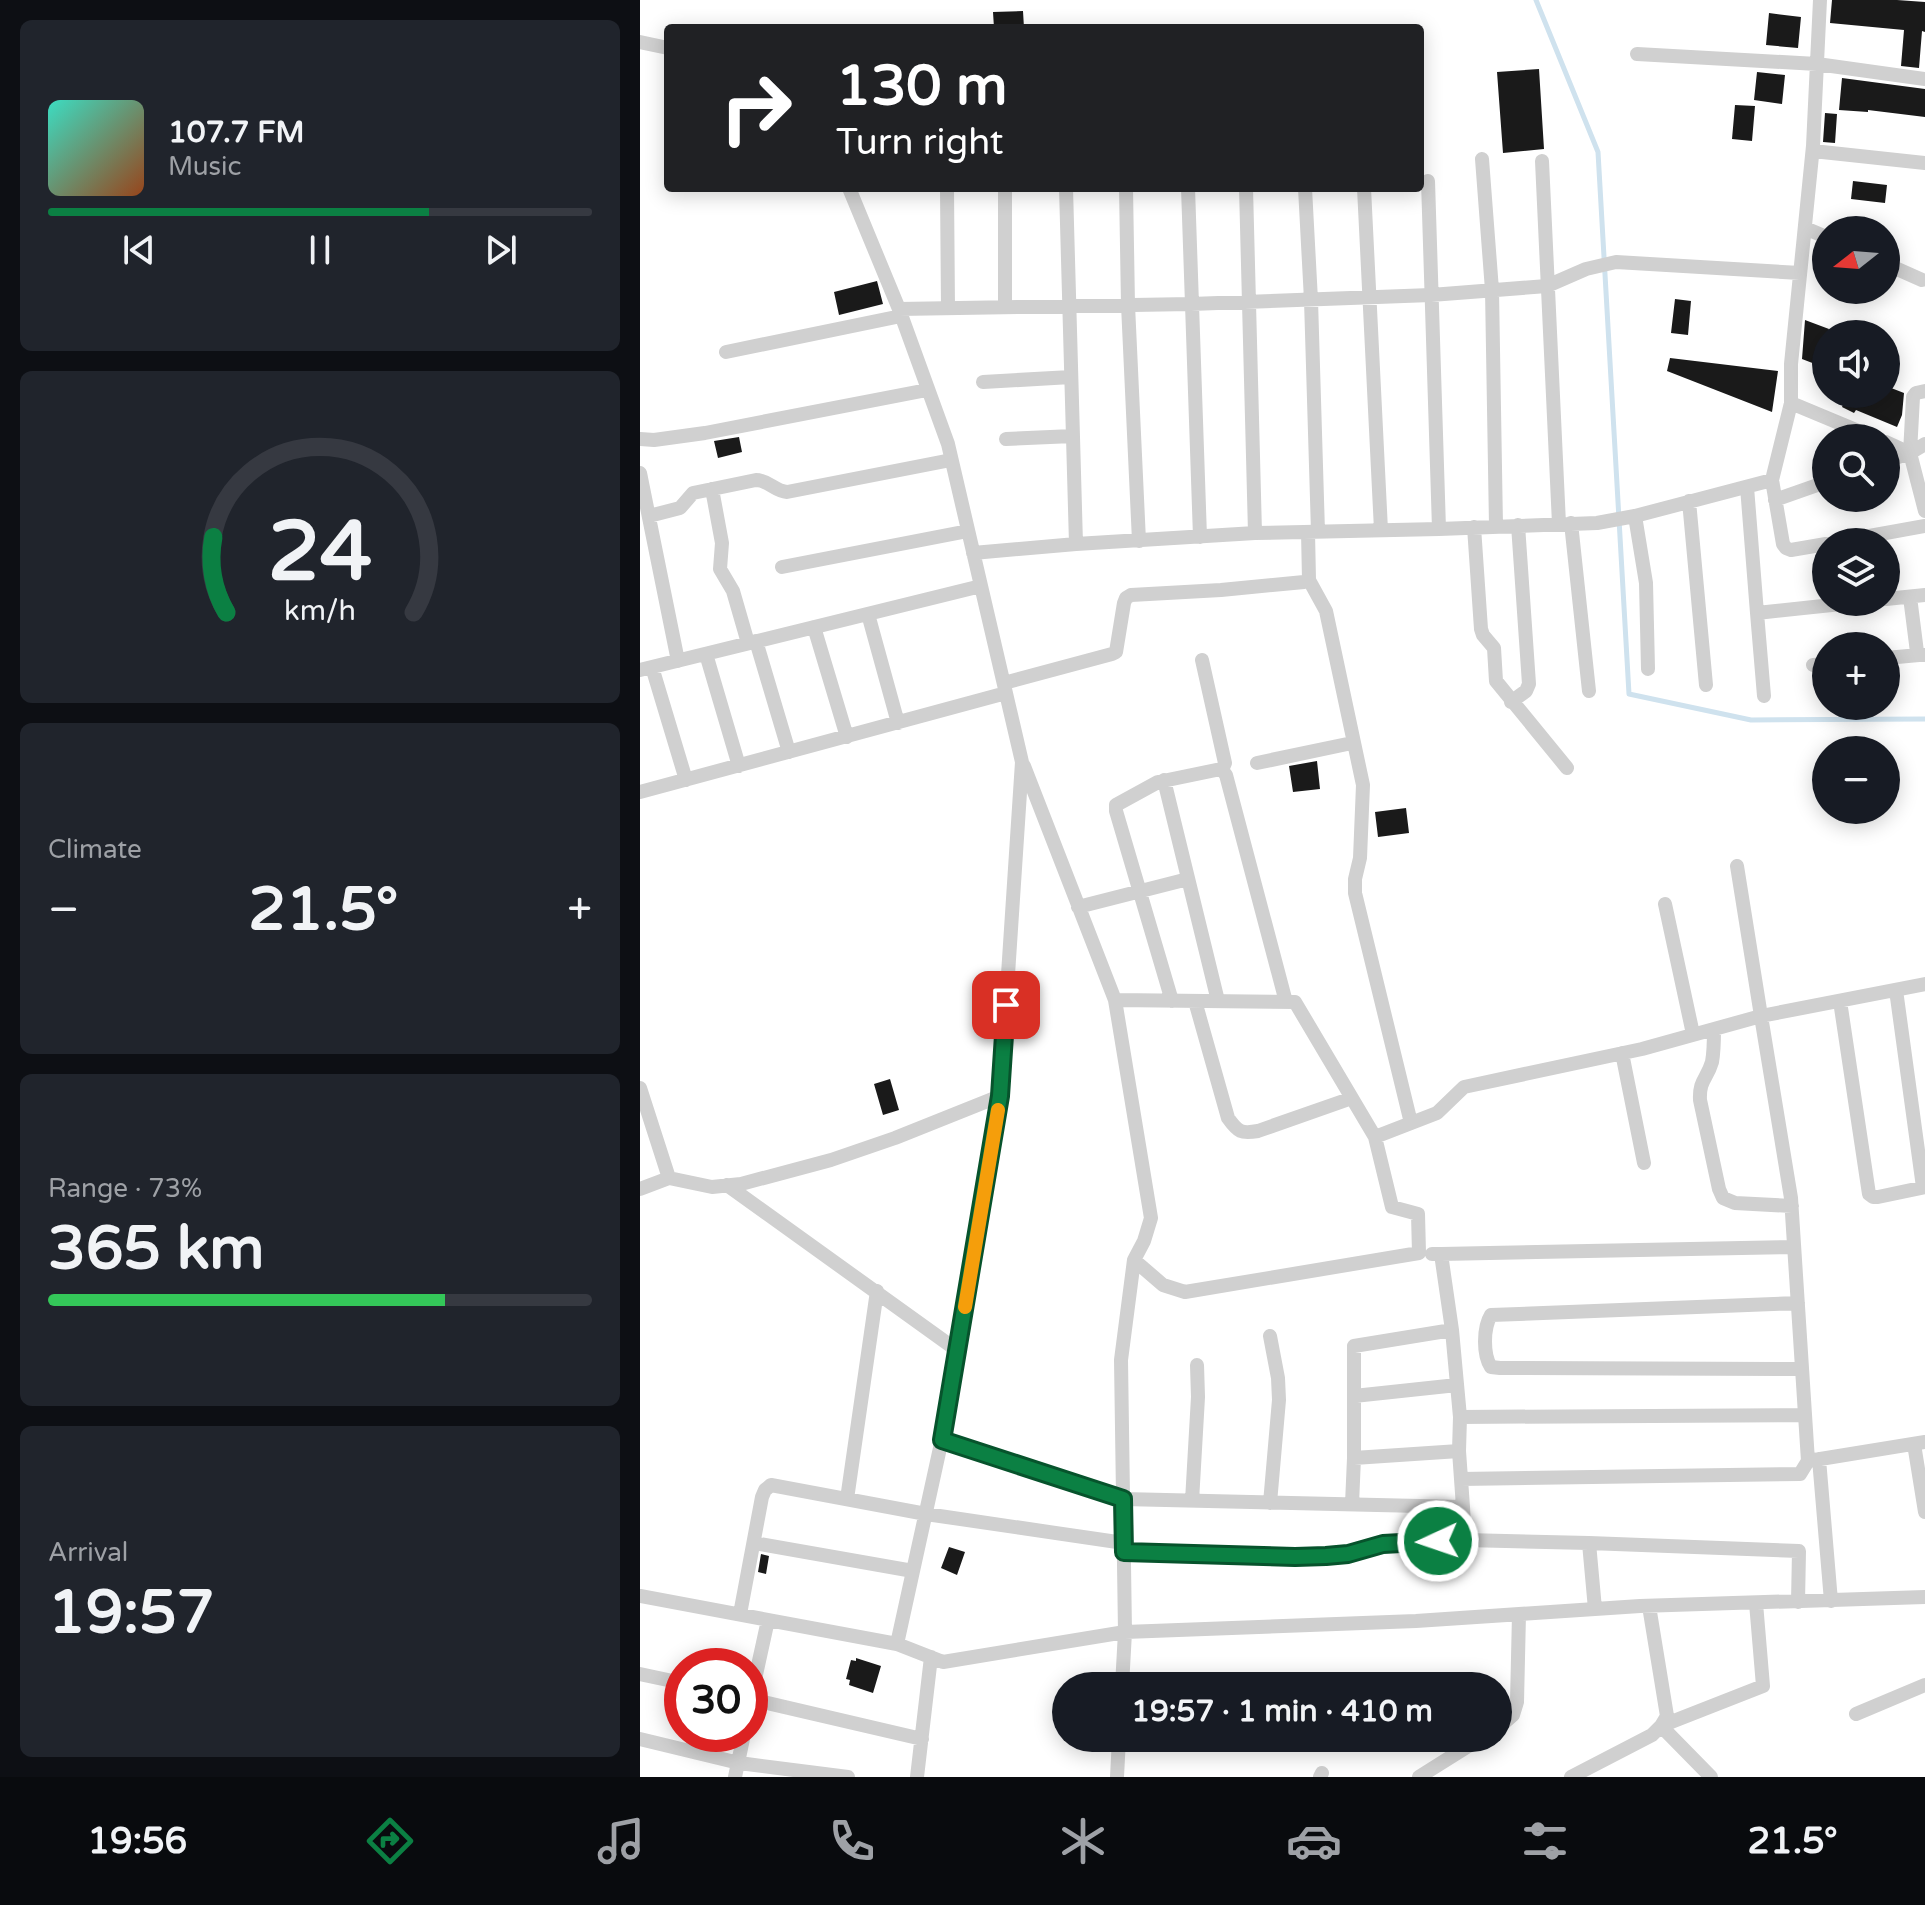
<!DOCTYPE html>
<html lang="en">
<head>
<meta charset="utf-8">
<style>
	body { margin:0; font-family:"Varela Round",sans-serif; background:#20242c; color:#f1f3f6; height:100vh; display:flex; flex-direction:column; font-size:30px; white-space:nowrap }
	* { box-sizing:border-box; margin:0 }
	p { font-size:26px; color:#9ea1a6 }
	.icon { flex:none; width:44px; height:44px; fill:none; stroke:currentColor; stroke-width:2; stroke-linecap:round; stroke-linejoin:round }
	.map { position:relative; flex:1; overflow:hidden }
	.panel { display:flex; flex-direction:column; gap:20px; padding:20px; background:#0d0f14; width:640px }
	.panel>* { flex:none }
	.hud { position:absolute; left:24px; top:24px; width:760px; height:168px; border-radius:8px; box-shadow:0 4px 20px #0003; background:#202124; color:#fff; overflow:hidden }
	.needle { width:52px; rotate:253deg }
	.tools { position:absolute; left:1172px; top:216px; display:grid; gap:16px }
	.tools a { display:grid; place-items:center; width:88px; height:88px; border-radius:50%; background:#171b24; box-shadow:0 4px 20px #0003; font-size:40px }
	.speed { position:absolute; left:24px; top:1648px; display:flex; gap:16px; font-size:40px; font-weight:700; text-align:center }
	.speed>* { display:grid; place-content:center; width:104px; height:104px; border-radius:50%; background:#171b24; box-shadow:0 4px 20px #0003; line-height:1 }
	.speed .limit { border:12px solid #d22; background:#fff; color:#111 }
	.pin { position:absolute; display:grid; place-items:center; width:68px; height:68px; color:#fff; margin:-34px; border-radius:16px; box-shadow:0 4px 12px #0006 }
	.me { position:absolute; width:88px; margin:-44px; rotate:267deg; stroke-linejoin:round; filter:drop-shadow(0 0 6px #0008) }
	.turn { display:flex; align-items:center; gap:28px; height:168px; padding:0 40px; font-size:36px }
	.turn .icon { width:104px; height:104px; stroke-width:2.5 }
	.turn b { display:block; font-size:56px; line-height:68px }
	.big { font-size:60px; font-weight:700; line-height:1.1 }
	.panel .tile { flex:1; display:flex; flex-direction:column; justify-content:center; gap:12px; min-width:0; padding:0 28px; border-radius:12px; background:#20242c }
	.panel .dial { align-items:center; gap:0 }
	.dial svg { height:208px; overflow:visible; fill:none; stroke:#363941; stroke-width:7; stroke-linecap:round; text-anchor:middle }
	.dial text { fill:#f1f3f6; stroke:none }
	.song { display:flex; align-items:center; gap:24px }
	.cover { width:96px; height:96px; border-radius:12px; background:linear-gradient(135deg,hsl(170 70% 55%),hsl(20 70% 35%)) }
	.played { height:8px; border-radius:4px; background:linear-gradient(90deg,#0b8043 70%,#363941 70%) }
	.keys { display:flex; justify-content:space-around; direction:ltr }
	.heat { display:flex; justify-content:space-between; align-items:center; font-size:44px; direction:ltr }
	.charge { height:12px; border-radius:6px; background:linear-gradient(90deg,#34c759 73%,#363941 0) }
	.trip { position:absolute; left:412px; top:1672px; width:460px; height:80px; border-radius:40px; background:#171b24; box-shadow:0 4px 20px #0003; font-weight:700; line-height:80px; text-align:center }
	.dock { display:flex; height:128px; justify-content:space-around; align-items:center; background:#090b0e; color:#9ea1a6 }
	.dock .icon { width:56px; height:56px }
	.dock .current { color:#0b8043 }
	.dock b { font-size:36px; color:#f1f3f6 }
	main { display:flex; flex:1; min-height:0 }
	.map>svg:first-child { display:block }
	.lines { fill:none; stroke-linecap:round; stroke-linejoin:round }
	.stream { stroke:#cfe2ee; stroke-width:5 }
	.building { fill:#1a1a1a }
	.minor { stroke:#d0d0d0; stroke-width:14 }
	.route-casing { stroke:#07532c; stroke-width:20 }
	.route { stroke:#0b8043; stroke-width:14 }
	.slow { stroke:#f59e0b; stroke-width:14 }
</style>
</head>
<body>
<main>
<section class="panel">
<div class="tile">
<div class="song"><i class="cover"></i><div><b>107.7 FM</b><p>Music</p></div></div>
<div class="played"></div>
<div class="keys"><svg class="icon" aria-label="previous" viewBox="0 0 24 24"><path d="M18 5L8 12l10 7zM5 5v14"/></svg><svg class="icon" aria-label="pause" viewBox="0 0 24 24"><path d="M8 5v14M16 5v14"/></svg><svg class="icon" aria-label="next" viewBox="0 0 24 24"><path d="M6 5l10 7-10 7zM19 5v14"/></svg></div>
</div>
<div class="tile dial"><svg viewBox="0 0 100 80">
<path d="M14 69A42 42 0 1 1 86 69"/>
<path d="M14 69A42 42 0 0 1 9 40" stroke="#0b8043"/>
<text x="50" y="56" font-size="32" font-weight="700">24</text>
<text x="50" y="72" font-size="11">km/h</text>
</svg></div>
<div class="tile"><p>Climate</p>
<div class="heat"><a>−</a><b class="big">21.5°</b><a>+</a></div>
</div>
<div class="tile"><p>Range · 73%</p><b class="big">365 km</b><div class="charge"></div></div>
<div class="tile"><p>Arrival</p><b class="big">19:57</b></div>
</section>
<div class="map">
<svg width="1285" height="1777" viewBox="0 0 1285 1777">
	<rect width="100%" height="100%" fill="#fff"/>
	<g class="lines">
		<path class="stream" d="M896,0l62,152 31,542 122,26 174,-1"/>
	</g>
	<path class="building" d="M1192,0h65l28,2v30l-3,-1 -3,37 -18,-2 3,-36 -74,-7z
		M383,11l1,17h-30l-1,-16z
		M1129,13l32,4 -3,31 -32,-3z
		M899,69l5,80 -41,4 -6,-81z
		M1117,72l28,3 -3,29 -28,-4z
		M1202,78l83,11v28l-57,-7v2l-29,-2z
		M1095,105l20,1 -3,35 -20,-2z
		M1185,113l12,1 -2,29 -12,-1z
		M1213,181l34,4 -2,18 -34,-4z
		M237,281l6,23 -44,11 -5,-23z
		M1035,299l16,2 -3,34 -17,-2z
		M1165,320l24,9 -14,35 -13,-5z
		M1030,358l108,13 -6,41 -105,-41z
		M1246,386l18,7 -2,22 -5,12 -41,-17 -2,3 -12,-6 5,-13h39z
		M99,437l3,15 -24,6 -4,-17z
		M677,761l3,28 -27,3 -4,-26z
		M766,808l3,25 -31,4 -3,-25z
		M250,1079l9,31 -16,5 -9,-31z
		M309,1547l16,5 -8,23 -16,-7z
		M121,1554l8,2 -3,18 -8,-2z
		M216,1658l25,8 -8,27 -24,-8 1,-5 -4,-1 5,-19 5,1z"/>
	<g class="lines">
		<path class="minor" d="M1180,0l-7,146 -22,218v39l-19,77 11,64 3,4 5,2 35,-6
			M0,42l28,6
			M997,54l180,10 108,15
			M1173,151l112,12
			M842,159l10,131 4,236
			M902,161l17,363
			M788,181l11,348
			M209,188l50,121 49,135 74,318 -22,334 -53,320 -50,228
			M307,188l1,120
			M426,188l10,356
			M486,188l2,117 11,236
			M548,188l12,349
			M606,188l9,345
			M665,188l6,112 7,232
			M724,188l17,342
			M1165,228l21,9
			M1246,264l36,16
			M365,306v-118
			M259,309l292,-5 240,-9 116,-9 39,-17 30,-7 184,11
			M86,352l175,-36
			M343,382l88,-5
			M1285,391l-9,2 -3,4 -3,56 15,58
			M1151,403l84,35
			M0,439l14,1 51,-7 222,-43
			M366,439l67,-3
			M1246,442l24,11 15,-9
			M1246,461l24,-8
			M0,473l38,188
			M1107,487l10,126 103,-11
			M72,489l10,54 -2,26 13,22 15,52
			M1135,500l51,-18
			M1049,501l17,184
			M9,516l31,-8 13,-15 63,-13c12,0 19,11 31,12l164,-32
			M995,516l11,67 2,86
			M931,523l18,168
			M834,527l7,102 2,6 11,13 2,33 71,87
			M1196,542l89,-16
			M333,553l103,-9 179,-11 184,-4 158,-6 38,-7 137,-36
			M142,567l186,-36
			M669,580l17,31 37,174 -3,73 -5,21v14l56,230
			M1270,597l7,55 2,3h6
			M1246,599l39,-4
			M1117,613l7,83
			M228,614l30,109
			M174,627l33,110
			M116,641l33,111
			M66,654l33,112
			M1246,658l33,-3
			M562,660l23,103 -3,7
			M1173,665l13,-1
			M12,667l34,113
			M0,670l341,-84
			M364,683l108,-29 4,-2 8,-49 2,-5 5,-3 90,-5 83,-8 5,-2 -1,-48
			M871,702l15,-11 3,-7 -11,-159
			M617,763l95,-20
			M384,766l91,234 180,2 80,135 62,-24 27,-26 178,-38 119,-33 -24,-150
			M524,780l54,221
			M0,792l366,-99
			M1025,904l28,130
			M438,907l110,-28
			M1285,984l-164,32 30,182 17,263 117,-19
			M1256,990l27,197
			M475,1000l36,218 -7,23 -10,19 -13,100 4,272 -3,54
			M532,1001l-56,-190v-6l42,-23 58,-12h6l4,5 60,227
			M555,1001l33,117c10,14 13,16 30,13l94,-33
			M1200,1001l29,193 4,3h5l47,-10
			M1074,1029c0,11 0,22 -2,33 -5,17 -13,18 -12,38l19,89 4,9 12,5 57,3
			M982,1053l22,110
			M0,1088l29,90 -29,11
			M29,1178l43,9 29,-3 90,-24 64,-22 105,-42
			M87,1185l231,166
			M801,1254l353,-7
			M494,1260l29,25 22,7 234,-39 -1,-39 -26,-7 -17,-70
			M1158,1303l-307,12c-8,13 -8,40 0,52l9,1 302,1
			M812,1330l8,87 -1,34
			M630,1336l8,42 1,22 -9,103
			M714,1396l103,-11
			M820,1417l345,-2
			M302,1440l181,59 340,8 2,33 124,3 6,66
			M1274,1444l11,68
			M714,1458v-112l98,-16 -11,-76h-9
			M1179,1459l12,142
			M821,1479l339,-5 8,-13
			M207,1499l30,-208
			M552,1501l6,-104 -1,-32
			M712,1504l2,-46 105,-7 4,56
			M114,1543l159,28
			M949,1543l210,8 -1,51
			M484,1552l171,5 31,-1 22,-2 35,-10 82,-4
			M0,1596l257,48 46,18 182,-30 291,-11 224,-15 285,-9
			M100,1614l22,-117 3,-7 6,-5 155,29 198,29
			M0,1674l42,9
			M110,1699l172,40
			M110,1702l18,-82
			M1216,1714l69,-29
			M858,1728l15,-13 4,-13 2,-88
			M0,1739l99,24 109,14
			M95,1777l9,-43
			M277,1777l14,-120
			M477,1777l2,-39
			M680,1777l2,-4
			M779,1777l62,-39
			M931,1777l81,-42 9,-9 6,-10 -18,-110
			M1071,1777l-50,-51 102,-40 -7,-83"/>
	</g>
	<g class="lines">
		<defs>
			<path id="route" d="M366,1005l-6,91 -58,344 181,59 1,53 171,5 31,-1 22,-2 35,-10 55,-3"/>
		</defs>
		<use href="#route" class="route-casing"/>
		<use href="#route" class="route"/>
		<path class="slow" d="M325,1307l33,-197"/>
	</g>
</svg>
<div class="tools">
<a><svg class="needle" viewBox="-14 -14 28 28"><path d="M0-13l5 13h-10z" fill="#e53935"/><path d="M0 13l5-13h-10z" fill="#9ea1a6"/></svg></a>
<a><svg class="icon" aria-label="sound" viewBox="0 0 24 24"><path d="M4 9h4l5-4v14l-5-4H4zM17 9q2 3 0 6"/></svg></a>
<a><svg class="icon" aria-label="search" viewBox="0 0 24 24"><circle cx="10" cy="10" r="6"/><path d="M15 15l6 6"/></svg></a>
<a><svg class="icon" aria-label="layers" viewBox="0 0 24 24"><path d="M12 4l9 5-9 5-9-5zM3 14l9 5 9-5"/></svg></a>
<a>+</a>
<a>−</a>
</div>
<div class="speed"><div class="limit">30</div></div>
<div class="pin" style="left:366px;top:1005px;background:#d93025"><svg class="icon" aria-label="arrive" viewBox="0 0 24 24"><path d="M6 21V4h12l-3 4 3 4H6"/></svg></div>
<svg class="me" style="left:798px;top:1541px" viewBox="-20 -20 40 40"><circle r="17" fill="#0b8043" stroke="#fff" stroke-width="3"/><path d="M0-11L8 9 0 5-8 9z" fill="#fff"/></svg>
<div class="trip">19:57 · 1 min · 410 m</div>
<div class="hud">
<div class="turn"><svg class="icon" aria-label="right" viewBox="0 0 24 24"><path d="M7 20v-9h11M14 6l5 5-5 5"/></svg><div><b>130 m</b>Turn right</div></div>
</div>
</div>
</main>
<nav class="dock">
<b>19:56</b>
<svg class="icon current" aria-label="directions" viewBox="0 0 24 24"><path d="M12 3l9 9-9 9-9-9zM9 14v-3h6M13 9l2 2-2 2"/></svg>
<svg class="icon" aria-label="music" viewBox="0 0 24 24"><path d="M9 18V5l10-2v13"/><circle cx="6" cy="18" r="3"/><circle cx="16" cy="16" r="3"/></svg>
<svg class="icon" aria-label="phone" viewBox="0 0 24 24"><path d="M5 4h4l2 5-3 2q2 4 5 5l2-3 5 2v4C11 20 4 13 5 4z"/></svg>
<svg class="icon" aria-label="climate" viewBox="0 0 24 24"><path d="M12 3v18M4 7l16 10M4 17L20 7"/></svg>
<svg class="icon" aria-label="car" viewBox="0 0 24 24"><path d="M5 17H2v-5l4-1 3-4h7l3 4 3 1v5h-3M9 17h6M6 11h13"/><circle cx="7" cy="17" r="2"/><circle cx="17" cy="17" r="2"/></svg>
<svg class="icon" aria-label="filters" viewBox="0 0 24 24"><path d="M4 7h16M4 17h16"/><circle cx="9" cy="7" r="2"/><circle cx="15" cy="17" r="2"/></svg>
<b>21.5°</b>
</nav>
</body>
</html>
